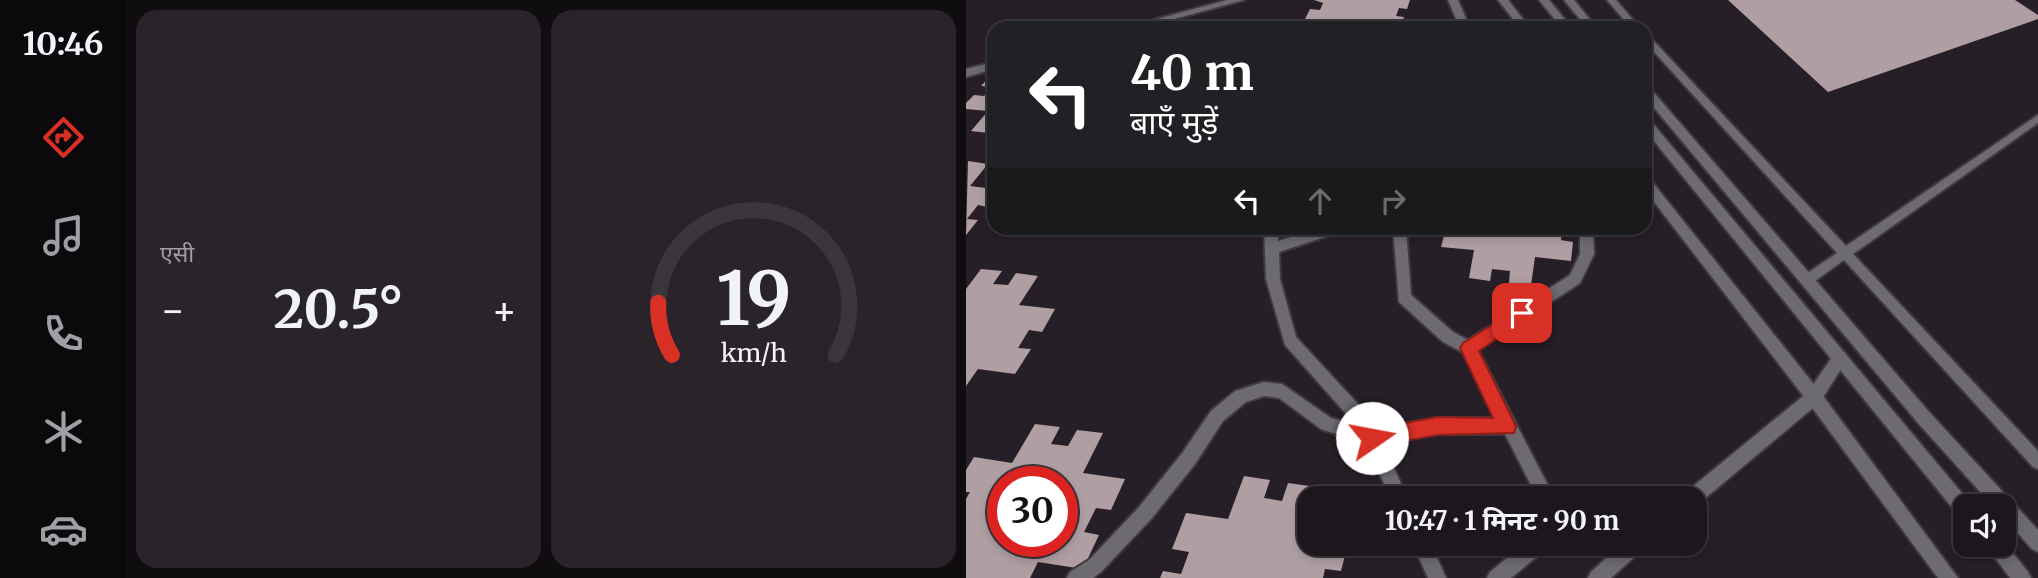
<!DOCTYPE html>
<html lang="hi">
<head>
<meta charset="utf-8">
<style>
	body { margin:0; font-family:Merriweather,"Noto Sans Devanagari",serif; background:#2a242a; color:#f1f3f6; height:100vh; display:flex; flex-direction:column; font-size:26px; white-space:nowrap }
	* { box-sizing:border-box; margin:0 }
	p { font-size:23px; color:#a09fa4 }
	.icon { flex:none; width:38px; height:38px; fill:none; stroke:currentColor; stroke-width:2; stroke-linecap:round; stroke-linejoin:round }
	.map { position:relative; flex:1; overflow:hidden }
	.side { display:flex; flex-direction:column; gap:10px; padding:10px; background:#100d10; width:840px }
	.side>* { flex:none }
	.banner { position:absolute; left:21px; top:21px; width:665px; height:214px; border-radius:21px; box-shadow:0 4px 10px #0003,0 0 0 2px #3b363b; background:#202124; color:#fff; overflow:hidden }
	.tools { position:absolute; left:987px; top:494px; display:grid; gap:14px }
	.tools a { display:grid; place-items:center; width:63px; height:63px; border-radius:14px; background:#1d171d; box-shadow:0 4px 10px #0003,0 0 0 2px #3b363b; font-size:35px }
	.speed { position:absolute; left:21px; top:466px; display:flex; gap:14px; font-size:35px; font-weight:700; text-align:center }
	.speed>* { display:grid; place-content:center; width:91px; height:91px; border-radius:50%; background:#1d171d; box-shadow:0 4px 10px #0003,0 0 0 2px #3b363b; line-height:1 }
	.speed .limit { border:10px solid #d22; background:#fff; color:#111 }
	.pin { position:absolute; display:grid; place-items:center; width:60px; height:60px; color:#fff; margin:-30px; border-radius:14px; box-shadow:0 4px 10px #0006 }
	.me { position:absolute; width:77px; margin:-38px; rotate:78deg; stroke-linejoin:round; filter:drop-shadow(0 0 5px #0008) }
	.turn { display:flex; align-items:center; gap:24px; height:147px; padding:0 28px; font-size:32px }
	.turn .icon { width:91px; height:91px; stroke-width:2.5 }
	.turn b { display:block; font-size:49px; line-height:60px }
	.lanes { display:flex; align-items:center; height:66px; padding:0 28px; background:#0003; justify-content:center; gap:35px; direction:ltr }
	.lanes .off { opacity:.35 }
	.big { font-size:52px; font-weight:700; line-height:1.1 }
	.side .widget { flex:1; display:flex; flex-direction:column; justify-content:center; gap:10px; min-width:0; padding:0 24px; border-radius:21px; background:#2a242a }
	.side .dial { align-items:center; gap:0 }
	.dial svg { height:182px; overflow:visible; fill:none; stroke:#3b363b; stroke-width:7; stroke-linecap:round; text-anchor:middle }
	.dial text { fill:#f1f3f6; stroke:none }
	.heat { display:flex; justify-content:space-between; align-items:center; font-size:38px; direction:ltr }
	.side .tiles { flex:1; display:grid; gap:10px; grid-template-columns:repeat(2,1fr) }
	.trip { position:absolute; left:331px; top:486px; width:410px; height:70px; border-radius:21px; background:#1d171d; box-shadow:0 4px 10px #0003,0 0 0 2px #3b363b; font-weight:700; line-height:70px; text-align:center }
	main { display:flex; flex:1; min-height:0 }
	.dock { display:flex; flex-direction:column; width:126px; justify-content:space-around; align-items:center; background:#0c090c; color:#a09fa4 }
	.dock .icon { width:49px; height:49px }
	.dock .active { color:#d93025 }
	.dock b { font-size:32px; color:#f1f3f6 }
	.map>svg:first-child { display:block }
	.building { fill:#af9fa3; fill-rule:evenodd }
	.lines { fill:none; stroke-linecap:round; stroke-linejoin:round }
	.service-casing { stroke:#413941; stroke-width:4 }
	.minor-casing { stroke:#413941; stroke-width:4 }
	.tertiary-casing { stroke:#413941; stroke-width:4 }
	.service { fill:#6d6b71; fill-rule:evenodd }
	.minor { fill:#6d6b71; fill-rule:evenodd }
	.tertiary { fill:#6d6b71; fill-rule:evenodd }
	.route { fill:#d93025; stroke:#8d1f18; stroke-width:2 }
</style>
</head>
<body>
<main>
<nav class="dock">
<b>10:46</b>
<svg class="icon active" aria-label="directions" viewBox="0 0 24 24"><path d="M12 3l9 9-9 9-9-9zM9 14v-3h6M13 9l2 2-2 2"/></svg>
<svg class="icon" aria-label="music" viewBox="0 0 24 24"><path d="M9 18V5l10-2v13"/><circle cx="6" cy="18" r="3"/><circle cx="16" cy="16" r="3"/></svg>
<svg class="icon" aria-label="phone" viewBox="0 0 24 24"><path d="M5 4h4l2 5-3 2q2 4 5 5l2-3 5 2v4C11 20 4 13 5 4z"/></svg>
<svg class="icon" aria-label="climate" viewBox="0 0 24 24"><path d="M12 3v18M4 7l16 10M4 17L20 7"/></svg>
<svg class="icon" aria-label="car" viewBox="0 0 24 24"><path d="M5 17H2v-5l4-1 3-4h7l3 4 3 1v5h-3M9 17h6M6 11h13"/><circle cx="7" cy="17" r="2"/><circle cx="17" cy="17" r="2"/></svg>
</nav>
<section class="side">
<div class="tiles">
<div class="widget"><p>एसी</p>
<div class="heat"><a>−</a><b class="big">20.5°</b><a>+</a></div>
</div>
<div class="widget dial"><svg viewBox="0 0 100 80">
<path d="M14 69A42 42 0 1 1 86 69"/>
<path d="M14 69A42 42 0 0 1 8 46" stroke="#d93025"/>
<text x="50" y="56" font-size="32" font-weight="700">19</text>
<text x="50" y="72" font-size="11">km/h</text>
</svg></div>
</div>
</section>
<div class="map">
<svg width="1072" height="578" viewBox="0 0 1072 578">
	<rect width="100%" height="100%" fill="#271f27"/>
	<path class="building" d="M348,0h96l-3,9 -8,-1 -3,8 8,1 -4,11 -26,-3 -1,3h-47l3,-6 -24,-3 5,-10 10,1 3,-7z
		M762,0h287l23,15v4l-210,73z
		M28,72v53l-6,8 -17,-2 17,-20 -22,-2v-6l8,-8 10,1 8,-9 -11,-1z
		M2,161l20,3 -18,22 24,3v10l-6,8 -10,-2 -11,14 11,1 -12,15z
		M480,228h116l-1,12 12,2 -2,19 -36,-4 -4,28 -22,-2 1,-12 -18,-2 -2,12 -21,-3 5,-28 -33,-3z
		M15,269l21,2 -9,13 15,1 8,-12 22,3 -19,29 36,4 -13,23 -13,-2 -11,18 13,1 -16,25 -37,-5 -12,17v-97z
		M69,424l25,3 -9,17 17,2 9,-16 26,3 -20,40 42,6 -14,31 -15,-2 -12,24 15,3 -16,34 -45,-7 -8,16h-64v-79l4,-7h-4v-22l8,-13 38,6zM37,481h59v60h-59z
		M278,476l26,4 -6,18 18,3 6,-18 29,4 -4,12h-4l-5,31 5,1v13h39l-7,27 -16,-2 -2,9h-163l3,-7 18,3 8,-22 -17,-3 14,-36 42,6z"/>
	<g class="lines">
		<defs>
			<path id="service" d="M641,0h9l24,28h-9z
				M679,34l3,1 198,211 192,-131v8l-185,131 185,197v18l-5,-2 -189,-207 -33,24h-8l-2,-4 2,-4 34,-23 -192,-211z"/>
			<path id="minor" d="M261,0h17l-103,28h-17z
				M482,0h10l12,28h-10z
				M28,62v7l-28,8v-8z
				M298,228h13l1,13 43,-13h20l-1,4 -61,20 1,27 16,58 74,80 6,12 61,-11h60l-33,-65 -21,-11 -44,-40 -6,-74h13l5,67 42,37 15,8 102,-65 10,-21v-26h13l1,26 -14,29 -102,67 77,149h-17l-33,-65h-68l-54,10 25,55h-17l-25,-55 -45,-15 -42,-31 -15,-2 -18,6 -23,19 -28,43 -43,54 -51,54 -8,6h-26l3,-6 19,-12 51,-54 43,-54 28,-41 24,-20 29,-9 18,2 49,34 25,7 -71,-80 -19,-66z
				M874,351l5,2 3,5 -28,44 -123,103 -3,1v-7h-11l2,-6 123,-101 27,-39z
				M447,544h18l15,34h-18z
				M558,544h24l-3,6 -34,28h-24l3,-6z
				M633,544h46l-3,6 -31,28h-23l3,-6 17,-16z"/>
			<path id="tertiary" d="M532,0h10l22,28h-10z
				M573,0h10l23,28h-10z
				M598,0h10l23,28h-10z
				M679,86l4,1 281,326 108,117v22l-6,-3 -28,-31v-12h-11l-75,-83 -273,-326z
				M679,118l4,1 322,385 1,2h-7v13l-6,-3 -314,-386z
				M679,176l4,2 171,214 138,186h-20l-130,-176 -163,-212z
				M1038,542l24,30 3,6h-21l-25,-34h19z"/>
		</defs>
		<use href="#service" class="service-casing"/>
		<use href="#minor" class="minor-casing"/>
		<use href="#tertiary" class="tertiary-casing"/>
		<use href="#service" class="service"/>
		<use href="#minor" class="minor"/>
		<use href="#tertiary" class="tertiary"/>
	</g>
	<path class="route" d="M556,306l5,2v10l-48,33 37,75 -2,7 -77,2 -65,12 -7,-3 -3,-6 3,-6 7,-3 65,-12 56,1 -33,-70 3,-5z"/>
</svg>
<div class="tools">
<a><svg class="icon" aria-label="sound" viewBox="0 0 24 24"><path d="M4 9h4l5-4v14l-5-4H4zM17 9q2 3 0 6"/></svg></a>
</div>
<div class="speed"><div class="limit">30</div></div>
<div class="pin" style="left:556px;top:313px;background:#d93025"><svg class="icon" aria-label="arrive" viewBox="0 0 24 24"><path d="M6 21V4h12l-3 4 3 4H6"/></svg></div>
<svg class="me" style="left:406px;top:438px" viewBox="-20 -20 40 40"><circle r="19" fill="#fff"/><path d="M0-13L10 11 0 6-10 11z" fill="#d93025"/></svg>
<div class="trip">10:47 · 1 मिनट · 90 m</div>
<div class="banner">
<div class="turn"><svg class="icon" aria-label="left" viewBox="0 0 24 24"><path d="M17 20v-9H6M10 6l-5 5 5 5"/></svg><div><b>40 m</b>बाएँ मुड़ें</div></div>
<div class="lanes"><svg class="icon" aria-label="left" viewBox="0 0 24 24"><path d="M17 20v-9H6M10 6l-5 5 5 5"/></svg><svg class="icon off" aria-label="ahead" viewBox="0 0 24 24"><path d="M12 20V5M6 11l6-6 6 6"/></svg><svg class="icon off" aria-label="right" viewBox="0 0 24 24"><path d="M7 20v-9h11M14 6l5 5-5 5"/></svg></div>
</div>
</div>
</main>
</body>
</html>
